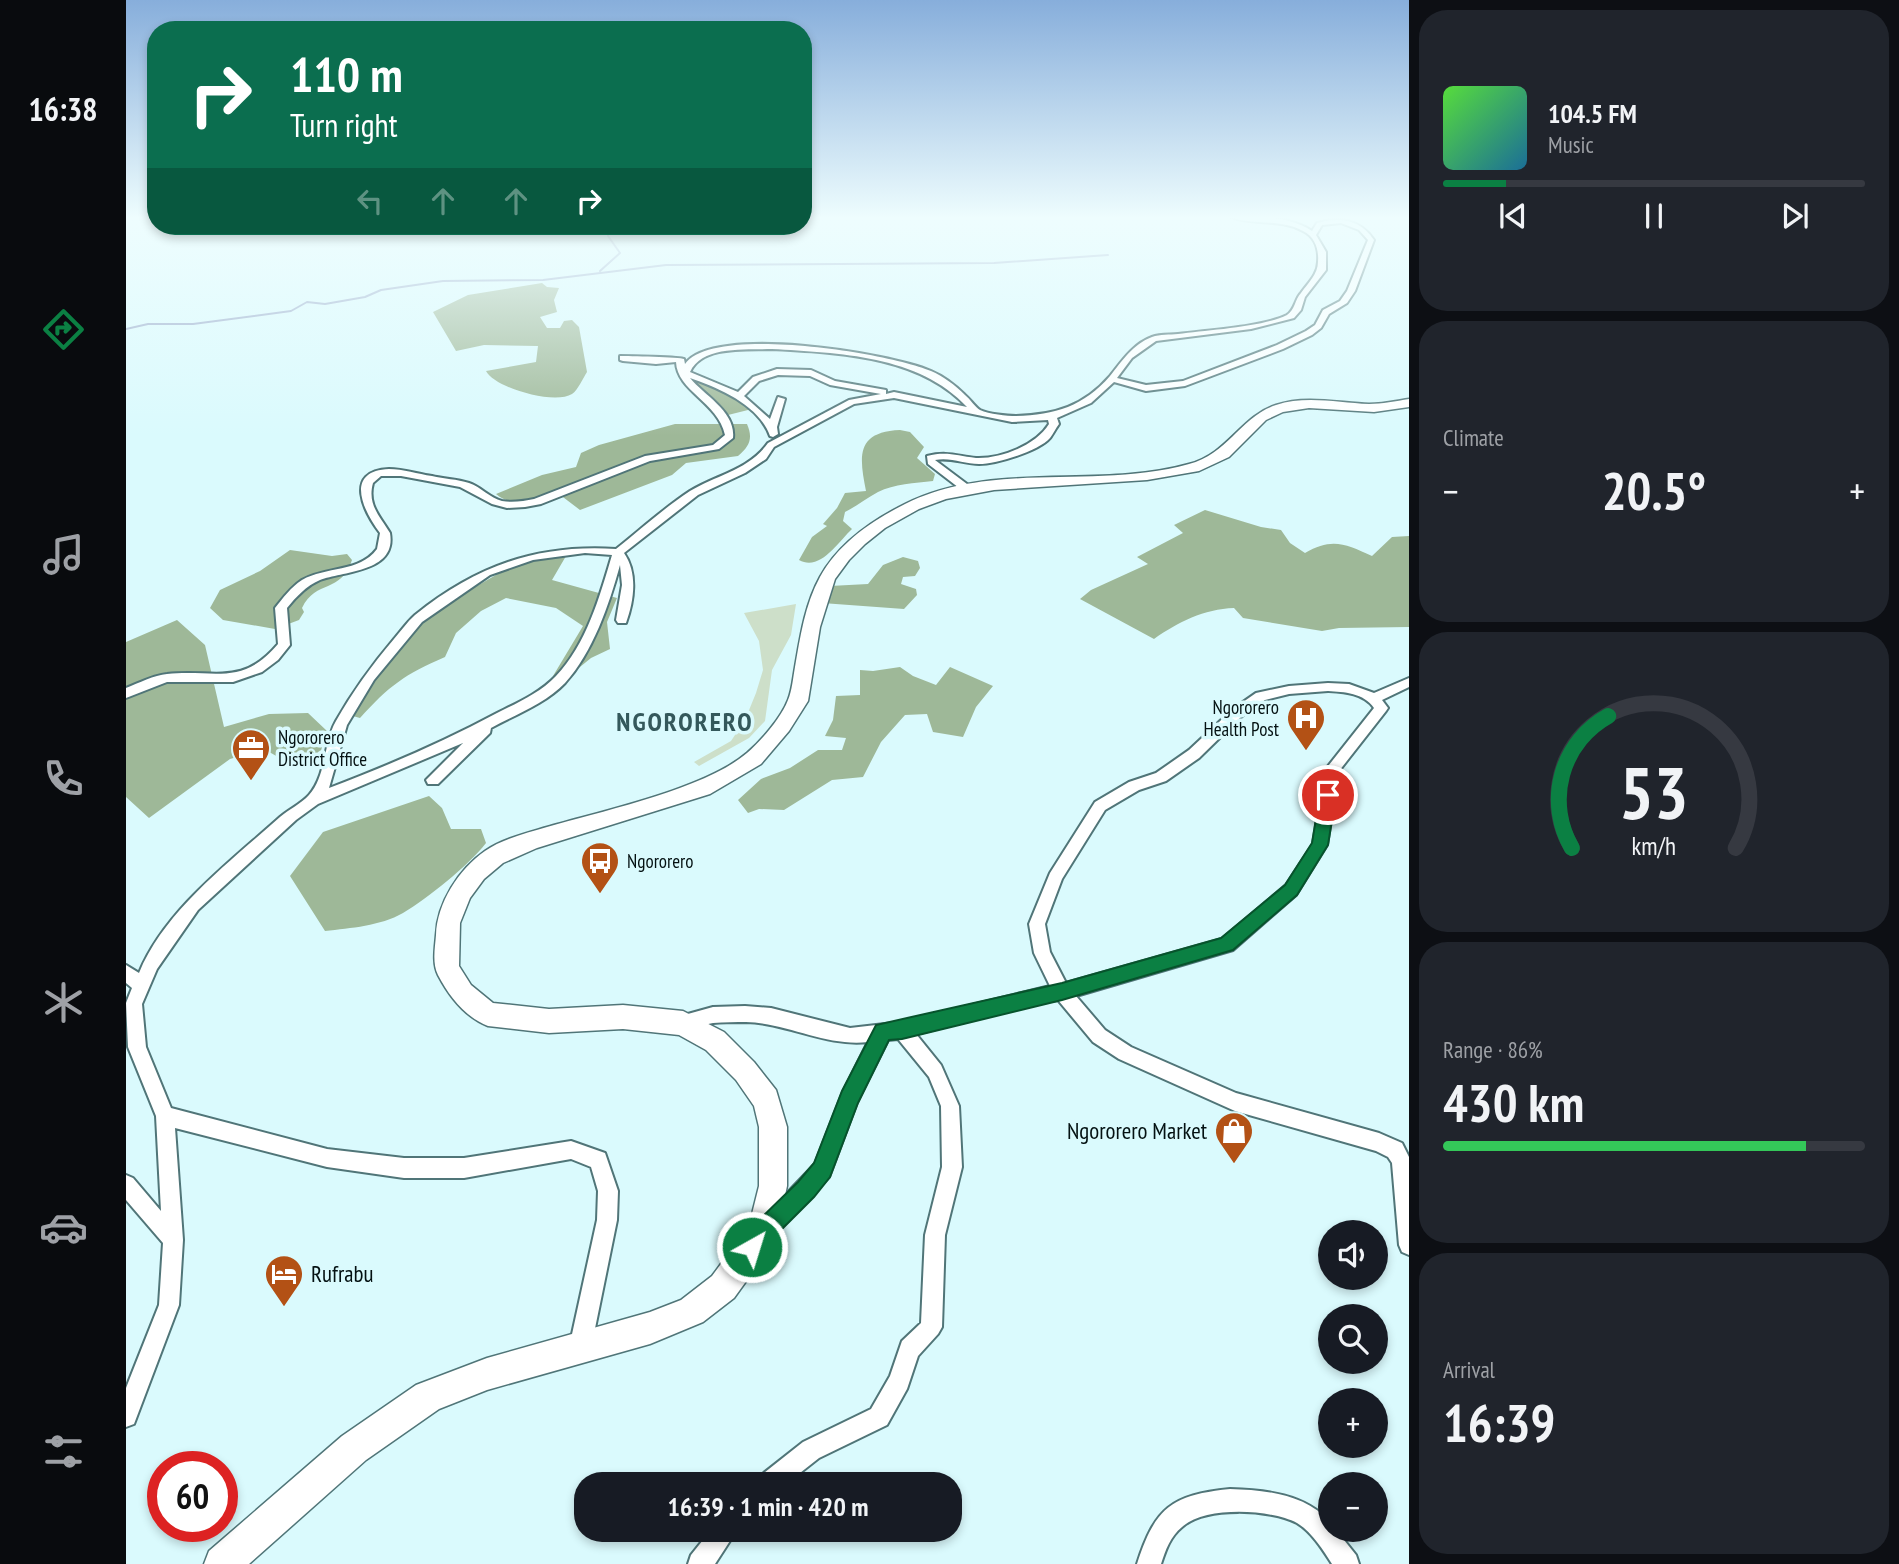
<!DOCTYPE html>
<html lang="en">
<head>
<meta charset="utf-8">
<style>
	body { margin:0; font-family:"PT Sans Narrow",sans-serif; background:#20242c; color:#f1f3f6; height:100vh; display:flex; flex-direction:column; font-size:26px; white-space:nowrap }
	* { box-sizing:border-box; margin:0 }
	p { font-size:23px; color:#9ea1a6 }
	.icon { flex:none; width:38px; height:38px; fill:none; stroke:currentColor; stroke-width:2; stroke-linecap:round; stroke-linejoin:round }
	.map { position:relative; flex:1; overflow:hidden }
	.drawer { display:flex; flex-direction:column; gap:10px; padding:10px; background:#0d0f14; width:490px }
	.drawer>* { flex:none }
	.hud { position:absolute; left:21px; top:21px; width:665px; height:214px; border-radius:28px; box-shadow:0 4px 10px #0003; background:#0b6e4f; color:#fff; overflow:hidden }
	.buttons { position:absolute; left:1192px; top:1220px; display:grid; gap:14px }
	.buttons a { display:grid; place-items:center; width:70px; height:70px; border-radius:50%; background:#171b24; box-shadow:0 4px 10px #0003; font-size:35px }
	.speed { position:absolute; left:21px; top:1451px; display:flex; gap:14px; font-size:35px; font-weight:700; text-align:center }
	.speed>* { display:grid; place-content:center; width:91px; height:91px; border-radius:50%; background:#171b24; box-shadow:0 4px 10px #0003; line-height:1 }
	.speed .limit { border:10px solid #d22; background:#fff; color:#111 }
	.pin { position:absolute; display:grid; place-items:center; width:60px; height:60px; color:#fff; margin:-30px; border:4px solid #fff; border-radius:50%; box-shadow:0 2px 7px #0007 }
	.me { position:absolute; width:77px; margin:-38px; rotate:39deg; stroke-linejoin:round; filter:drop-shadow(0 0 5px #0008) }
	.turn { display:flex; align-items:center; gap:24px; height:147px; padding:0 28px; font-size:32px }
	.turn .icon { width:91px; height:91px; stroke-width:2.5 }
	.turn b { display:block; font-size:49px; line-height:60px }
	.lanes { display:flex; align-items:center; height:66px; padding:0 28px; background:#0003; justify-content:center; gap:35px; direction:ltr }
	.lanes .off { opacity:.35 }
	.big { font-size:52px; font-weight:800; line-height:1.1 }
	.drawer .card { flex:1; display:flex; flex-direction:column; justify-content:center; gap:10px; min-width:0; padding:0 24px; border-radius:28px; background:#20242c }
	.drawer .dial { align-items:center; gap:0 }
	.dial svg { height:182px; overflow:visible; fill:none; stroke:#363941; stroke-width:7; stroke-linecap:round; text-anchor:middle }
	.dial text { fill:#f1f3f6; stroke:none }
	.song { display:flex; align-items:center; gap:21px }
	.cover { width:84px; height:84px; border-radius:10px; background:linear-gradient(135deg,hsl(110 70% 55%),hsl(200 70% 35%)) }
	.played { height:7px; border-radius:4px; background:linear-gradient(90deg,#0b8043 15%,#363941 15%) }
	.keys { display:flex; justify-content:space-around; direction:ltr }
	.heat { display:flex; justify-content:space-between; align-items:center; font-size:38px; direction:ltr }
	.charge { height:10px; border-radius:5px; background:linear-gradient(90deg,#34c759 86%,#363941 0) }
	.trip { position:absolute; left:448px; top:1472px; width:388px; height:70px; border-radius:28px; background:#171b24; box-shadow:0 4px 10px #0003; font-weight:800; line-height:70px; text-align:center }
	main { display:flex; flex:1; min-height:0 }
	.tab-bar { display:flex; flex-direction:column; width:126px; justify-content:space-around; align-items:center; background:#090b0e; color:#9ea1a6 }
	.tab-bar .icon { width:49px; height:49px }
	.tab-bar .active { color:#0b8043 }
	.tab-bar b { font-size:32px; color:#f1f3f6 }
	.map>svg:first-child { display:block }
	.green { fill:#cddfc9 }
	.forest { fill:#9eb898 }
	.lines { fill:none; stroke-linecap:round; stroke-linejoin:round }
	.stream { stroke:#95a5c7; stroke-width:2 }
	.minor-casing { stroke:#507578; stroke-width:4 }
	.primary-casing { stroke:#507578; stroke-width:3 }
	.minor { fill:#fff; fill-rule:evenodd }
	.primary { fill:#fff; fill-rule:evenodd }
	.route { fill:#0b8043; stroke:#07532c; stroke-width:2 }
	.labels { text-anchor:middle; stroke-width:7; stroke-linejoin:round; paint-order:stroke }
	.poi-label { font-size:19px; fill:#041112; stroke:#dafafd; text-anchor:start }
	.near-poi-label { font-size:23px; fill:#041112; stroke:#dafafd; text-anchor:end }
	.district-label { font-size:26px; font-weight:bold; letter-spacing:2px; fill:#34585b; stroke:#dafafd }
</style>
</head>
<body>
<main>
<nav class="tab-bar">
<b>16:38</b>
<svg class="icon active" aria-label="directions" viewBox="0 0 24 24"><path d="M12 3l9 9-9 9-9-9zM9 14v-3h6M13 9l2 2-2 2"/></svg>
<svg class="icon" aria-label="music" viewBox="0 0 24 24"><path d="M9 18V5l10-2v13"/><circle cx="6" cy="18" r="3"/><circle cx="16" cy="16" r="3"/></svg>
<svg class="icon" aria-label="phone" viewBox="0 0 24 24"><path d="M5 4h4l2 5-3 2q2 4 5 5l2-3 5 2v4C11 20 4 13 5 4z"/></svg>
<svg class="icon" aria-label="climate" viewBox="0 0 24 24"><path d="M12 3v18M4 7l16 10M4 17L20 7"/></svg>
<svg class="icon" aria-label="car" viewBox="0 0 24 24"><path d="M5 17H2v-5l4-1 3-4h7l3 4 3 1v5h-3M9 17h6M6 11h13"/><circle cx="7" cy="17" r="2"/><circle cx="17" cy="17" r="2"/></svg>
<svg class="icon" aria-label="filters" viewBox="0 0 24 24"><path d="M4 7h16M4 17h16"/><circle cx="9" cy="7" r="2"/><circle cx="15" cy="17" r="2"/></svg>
</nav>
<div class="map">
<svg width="1283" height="1564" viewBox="0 0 1283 1564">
	<rect width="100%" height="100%" fill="#dafafd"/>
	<path class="green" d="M670,604l-5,31 -19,35 -7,51 -16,17 -50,28 -5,-4 37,-21 14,-21 11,-27 7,-23 -4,-29 -15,-28z"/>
	<path class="forest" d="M416,283l5,4 12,1 -5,12 3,12 -17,5 7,11h13l4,-7 8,-1 7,7 8,45c-4,6 -9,18 -15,22 -18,11 -77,-6 -86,-23l50,-9 2,-16 -54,-1 -28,6 -23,-39 35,-17z
		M566,378l37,14 23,17 -24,6 -36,-33z
		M549,424h72c6,14 3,22 -9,32l-52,7 -14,12 -92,35 -25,-19c-18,7 -43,18 -59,3l46,-19 34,-8 5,-14 18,-8z
		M774,430l10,2 14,15 -7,11 18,16 -2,7c-18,2 -39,3 -55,11 -11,6 -21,14 -33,20l-2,9 9,8c-14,13 -32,43 -53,31l13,-23 15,-11 -4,-2 14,-16 8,-15 21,-2c-7,-35 -10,-59 34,-61z
		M1079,510l56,17 20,3 9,13 15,10c27,-16 41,-9 67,3l20,-19 17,-1v91l-70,1 -17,3 -79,-13 -9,-10c-30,1 -56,14 -80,31l-74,-40 11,-9 57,-26 -11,-7 46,-24 -9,-8z
		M164,550l42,6 15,-2 5,6c-11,34 -36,19 -50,48l2,4 -5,8 -24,9 -52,-9 -13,-12 10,-18 40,-19z
		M440,556l-14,24 65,18 -10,24 3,27 -19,9 -16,13 -22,5 30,-50 -27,-18 -50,-10 -25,13 -25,22 -11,24c-40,17 -56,29 -85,61l-11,-3 62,-82 33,-28 64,-37 25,-8z
		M777,557l15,4 2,7 -5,8 -12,1 -2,7 15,5 1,6 -13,14 -82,-6 8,-17 38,-2 15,-19z
		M51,620l28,25 19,82 45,-13 39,-1 19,18 -8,26 -27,8 -28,-16 -34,10 -81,59 -23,-21v-155z
		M774,667l13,9 23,9 14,-18 43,19 -17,21 -13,30 -30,-5 -6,-18 -22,1 -24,27 -18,35 -31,3 -48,30 -25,-1 -11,4 -10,-13 23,-21 29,-11 28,-18h24l4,-12 -21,-2 8,-16 3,-24 24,-1v-25l13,1z
		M303,796l13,12 9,21h30l5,14c-18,23 -58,55 -83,70 -23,13 -52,15 -78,18l-35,-55 33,-44z"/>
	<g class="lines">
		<path class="stream" d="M474,271l20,-18 -12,-17 1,-10
			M0,329l22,-5h45l98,-13 16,-9 18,2 40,-7 16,-7 62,-9 100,-1 123,-15 328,-2 114,-8"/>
		<defs>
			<path id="minor" d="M1105,217c27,0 57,-2 81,14l5,-8c23,-6 43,-4 57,17l-19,51 -8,12 -18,11 -8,14 -9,7 -29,14 -98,37 -39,5 -32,-9 -23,21 -34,15 2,6c-3,4 -6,10 -9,14 -11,13 -54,26 -71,26 -15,0 -28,-7 -44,-4l36,27v4h-8l-35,-27 -1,-8c20,-5 30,0 49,2 25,1 60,-13 73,-34l-1,-4 -36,2 -118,-24 -40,6 -80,43 -8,12 -21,14 -47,22 -74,58c14,20 10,48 2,70h-8l-2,-3 6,-35 -2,-20c-11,40 -27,87 -55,118 -19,20 -50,32 -74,45l-1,5 -52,51h-10l-2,-4 37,-37 -145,61 -22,16 -98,90 -41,59 -15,35 4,43 25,61 156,41 77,9h60l107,-17 34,12 13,38 -1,29 -26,128 -3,8 -8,3 -8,-3 -3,-8 28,-128 1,-29 -7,-24 -20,-8 -107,19h-60l-77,-11 -152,-39 8,112 -4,65 -45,119 -8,3v-39l33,-83 4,-62 -37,-43v-25l7,3 28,33 -5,-95 -28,-69 -2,-44 6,-15 -6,-5v-18l13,8c26,-63 91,-111 141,-156 9,-8 21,-13 29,-22 18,-20 14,-52 27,-74 17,-30 36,-56 58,-82 7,-8 13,-17 21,-24 61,-49 122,-71 201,-66 24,-19 48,-41 74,-58 26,-16 59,-21 78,-48l81,-43 32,-6 -51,-9 -20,-9 -32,-1 -19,6 -15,15 26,23 8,-22 7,2 -8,28 1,7 -5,3 -3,-1c-11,-31 -51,-48 -80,-58 15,18 46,34 43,60l-14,11 -69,12 -109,43 -16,3 -18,1 -15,-4 -32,-17 -59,-11h-20l-8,7c-6,22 7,33 17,50 7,39 -46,38 -70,47 -14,6 -24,17 -33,28l3,37 -12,15 -16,12 -29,10h-66l-41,16v-10c13,-5 28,-13 41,-14 47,-5 75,13 111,-30l-3,-36c8,-10 16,-21 27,-28 24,-14 57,-7 75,-31l3,-16c-16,-21 -37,-62 9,-64 14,0 29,5 43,7 12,3 25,3 37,7 12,4 21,15 33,18 11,2 22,0 32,-2l111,-43 68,-11 12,-10c-7,-33 -48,-44 -49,-73l-20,2 -33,-3 -3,-1v-4c7,0 61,1 64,3l1,5c27,-40 205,-11 246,7 12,5 24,14 34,24 5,4 10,12 15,15 9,4 27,6 36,6 39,-1 68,-10 94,-40 12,-15 23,-32 42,-39 8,-3 18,-2 26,-3 29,-4 85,-7 109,-19 8,-5 8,-16 14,-22 7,-10 17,-19 17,-31 1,-13 -3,-25 -15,-31 -23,-13 -49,-5 -72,-14zM1215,223l18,7 9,10 -21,51 -7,10 -17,9 -8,15 -9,6 -29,14 -94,36 -37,4 -29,-7 15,-20 24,-17 95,-12 43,-11 7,-8 4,-13 21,-27v-18l-10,-17 6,-10zM646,349c66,4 147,6 195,58l-73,-15 -8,2v-4l-51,-9 -24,-11 -34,-1 -24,8 -15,15 -48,-20c12,-27 57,-22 82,-23zM459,553l27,2c-12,41 -26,90 -56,121 -16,17 -39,27 -59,37 -54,29 -110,53 -168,75l18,-63 27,-45 48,-58 68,-47 43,-15z
				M1283,678v9l-27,13 6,8 -2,3 -47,60 -12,74 -31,50 -63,55 -157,46 29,34 26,17 105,46 143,40 23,10 7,14v98l-7,-3 -3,-7 -7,-82 -4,-6 -12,-6 -141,-40 -116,-52 -26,-17 -35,-42 -15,2 -127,32 25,31 18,41 3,61 -17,68 -3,92 -4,7 -20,22 -11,33 -20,36 -68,33 -33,26h-30l4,-8 43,-34 68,-33 19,-33 12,-35 19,-18 4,-88 17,-68 -1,-61 -12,-29 -31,-38 -10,1 -31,62 -28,75 -52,55 -7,3 -7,-3 -3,-7 3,-7 52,-54 28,-72 25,-50c-41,5 -81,-19 -122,-20 -10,0 -22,0 -33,1 -12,2 -24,10 -36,6l-3,-6 3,-6 36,-10 32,-1 26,2 79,20 52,-6 148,-36 -16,-33 -5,-29 21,-51 45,-71 34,-20 27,-9 33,-23 44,-41 23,-16 33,-7 39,-3 21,1 25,9zM1202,691c16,1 36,2 46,17l-49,62 -12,74 -27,41 -64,54 -156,44 -16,-31 -5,-28 17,-45 43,-69 34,-20 27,-9 33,-23 44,-43 22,-15 24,-6z
				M1104,1489c36,1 75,5 100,33v8h6l20,25 3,9h-27c-9,-14 -20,-32 -35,-41 -27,-14 -92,-17 -115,4 -12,10 -16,22 -21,37h-24c18,-56 34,-69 93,-75z
				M585,1530h26l-22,34h-27l3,-9z"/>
			<path id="primary" d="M1283,399v8l-35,5 -65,-4 -26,4 -17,8 -37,37 -30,14 -52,9 -153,10 -48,9 -27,10 -34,19 -20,16 -16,16 -14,19 -15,48 -12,74 -19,30 -28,33 -51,30 -173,54 -34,15 -19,16 -14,19 -10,25 -1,43 12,19 22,18 56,6 74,-4 60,6 41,21 30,30 22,28 11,37v59l-10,47 -4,11 -39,54 -31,24 -53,22 -163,46 -48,19 -73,51 -117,104h-45l5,-13 133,-115 74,-51 71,-27 163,-46 31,-12 31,-24 37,-50 10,-40v-59l-5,-21 -18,-26 -30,-30 -27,-15 -56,-6 -74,4 -61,-7c-23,-9 -39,-30 -50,-51 -6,-12 -3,-27 -2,-40 1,-32 23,-66 49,-84 17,-12 42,-18 62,-24 55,-16 158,-38 200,-74 14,-12 34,-35 41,-53 4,-9 5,-22 7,-33 5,-29 10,-63 25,-90 18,-33 51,-56 85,-73 88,-44 192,-14 284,-40 39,-10 52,-48 87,-59 30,-10 63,-2 93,-1 13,0 27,-3 40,-5z"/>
		</defs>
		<use href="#minor" class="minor-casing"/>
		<use href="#primary" class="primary-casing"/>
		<use href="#minor" class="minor"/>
		<use href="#primary" class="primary"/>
	</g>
	<linearGradient id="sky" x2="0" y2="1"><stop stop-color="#87aedb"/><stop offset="0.5" stop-color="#eefdfe"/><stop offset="1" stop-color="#eefdfe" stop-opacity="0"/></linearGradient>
	<rect width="1283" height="436" fill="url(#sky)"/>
	<path class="route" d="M1202,789l8,6 -8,50 -31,50 -64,55 -171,50 -160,39 -13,1 -31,63 -28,74 -16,20 -44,44 -10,14 -8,4 -8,-4 -3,-8 13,-22 44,-43 16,-19 28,-72 34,-66 186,-42 159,-45 64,-53 27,-42 8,-48z"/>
	<defs>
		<symbol id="hospital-pin" viewBox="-11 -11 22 30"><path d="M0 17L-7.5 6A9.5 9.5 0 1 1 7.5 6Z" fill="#b35115" stroke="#dafafd"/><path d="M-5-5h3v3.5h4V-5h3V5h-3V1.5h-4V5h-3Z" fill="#fff"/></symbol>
		<symbol id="office-pin" viewBox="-11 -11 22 30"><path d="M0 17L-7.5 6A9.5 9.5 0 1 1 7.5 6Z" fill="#b35115" stroke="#dafafd"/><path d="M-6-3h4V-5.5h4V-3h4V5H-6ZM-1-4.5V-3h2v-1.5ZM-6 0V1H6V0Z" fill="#fff"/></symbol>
		<symbol id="bus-pin" viewBox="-11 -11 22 30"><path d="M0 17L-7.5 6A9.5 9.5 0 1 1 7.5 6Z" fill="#b35115" stroke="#dafafd"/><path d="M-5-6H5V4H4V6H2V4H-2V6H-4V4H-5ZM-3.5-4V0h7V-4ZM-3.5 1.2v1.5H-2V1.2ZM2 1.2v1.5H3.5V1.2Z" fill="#fff"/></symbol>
		<symbol id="shop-pin" viewBox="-11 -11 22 30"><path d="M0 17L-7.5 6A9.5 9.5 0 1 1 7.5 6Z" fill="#b35115" stroke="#dafafd"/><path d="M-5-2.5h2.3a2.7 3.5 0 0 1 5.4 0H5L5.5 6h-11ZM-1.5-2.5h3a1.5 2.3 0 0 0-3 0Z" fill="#fff"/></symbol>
		<symbol id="hotel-pin" viewBox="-11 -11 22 30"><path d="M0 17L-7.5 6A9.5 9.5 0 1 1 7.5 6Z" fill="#b35115" stroke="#dafafd"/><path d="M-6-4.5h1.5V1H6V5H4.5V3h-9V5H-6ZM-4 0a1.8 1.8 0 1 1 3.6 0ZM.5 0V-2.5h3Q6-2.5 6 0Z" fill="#fff"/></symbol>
	</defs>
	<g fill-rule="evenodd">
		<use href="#hospital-pin" x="1158" y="696" width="44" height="60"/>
		<use href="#office-pin" x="103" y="726" width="44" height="60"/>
		<use href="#bus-pin" x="452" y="839" width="44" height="60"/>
		<use href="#shop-pin" x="1086" y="1109" width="44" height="60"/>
		<use href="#hotel-pin" x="136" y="1252" width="44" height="60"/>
	</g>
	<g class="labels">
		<g class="poi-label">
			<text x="1153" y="714" text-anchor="end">Ngororero<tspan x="1153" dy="22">Health Post</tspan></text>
			<text x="152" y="744">Ngororero<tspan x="152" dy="22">District Office</tspan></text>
			<text x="501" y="868">Ngororero</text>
		</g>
		<g class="near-poi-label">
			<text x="1081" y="1139">Ngororero Market</text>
			<text x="185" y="1282" text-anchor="start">Rufrabu</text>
		</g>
		<g class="district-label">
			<text x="559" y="731">NGORORERO</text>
		</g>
	</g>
</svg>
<div class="buttons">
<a><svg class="icon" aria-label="sound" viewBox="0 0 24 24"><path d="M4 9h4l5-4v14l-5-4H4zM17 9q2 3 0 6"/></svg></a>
<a><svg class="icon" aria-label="search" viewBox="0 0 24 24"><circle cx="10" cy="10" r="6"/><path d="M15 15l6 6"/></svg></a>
<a>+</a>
<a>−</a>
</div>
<div class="speed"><div class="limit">60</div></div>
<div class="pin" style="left:1202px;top:795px;background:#d93025"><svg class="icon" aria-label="arrive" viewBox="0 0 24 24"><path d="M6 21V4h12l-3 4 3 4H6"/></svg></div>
<svg class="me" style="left:626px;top:1247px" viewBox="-20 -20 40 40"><circle r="17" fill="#0b8043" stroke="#fff" stroke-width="3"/><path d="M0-11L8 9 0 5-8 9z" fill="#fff"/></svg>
<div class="trip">16:39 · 1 min · 420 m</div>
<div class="hud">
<div class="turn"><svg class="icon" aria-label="right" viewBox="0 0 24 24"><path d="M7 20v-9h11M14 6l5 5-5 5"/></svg><div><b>110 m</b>Turn right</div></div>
<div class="lanes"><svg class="icon off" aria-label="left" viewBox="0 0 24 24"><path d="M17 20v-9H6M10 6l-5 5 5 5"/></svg><svg class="icon off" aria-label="ahead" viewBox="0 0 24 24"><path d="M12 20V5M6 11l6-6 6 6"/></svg><svg class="icon off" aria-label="ahead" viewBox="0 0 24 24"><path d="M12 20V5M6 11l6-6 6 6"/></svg><svg class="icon" aria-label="right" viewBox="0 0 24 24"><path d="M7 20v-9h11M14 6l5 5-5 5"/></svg></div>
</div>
</div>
<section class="drawer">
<div class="card">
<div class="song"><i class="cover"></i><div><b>104.5 FM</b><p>Music</p></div></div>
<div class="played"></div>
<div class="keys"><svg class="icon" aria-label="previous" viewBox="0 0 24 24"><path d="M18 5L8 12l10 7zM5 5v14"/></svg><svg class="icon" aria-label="pause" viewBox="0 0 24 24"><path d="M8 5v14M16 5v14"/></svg><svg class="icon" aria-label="next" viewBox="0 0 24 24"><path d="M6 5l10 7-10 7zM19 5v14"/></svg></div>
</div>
<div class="card"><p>Climate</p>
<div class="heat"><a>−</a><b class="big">20.5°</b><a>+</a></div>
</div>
<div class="card dial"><svg viewBox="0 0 100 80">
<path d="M14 69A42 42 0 1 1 86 69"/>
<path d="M14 69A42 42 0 0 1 30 11" stroke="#0b8043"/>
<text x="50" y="56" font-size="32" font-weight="700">53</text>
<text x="50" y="72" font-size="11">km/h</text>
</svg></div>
<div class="card"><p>Range · 86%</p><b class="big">430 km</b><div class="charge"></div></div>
<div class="card"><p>Arrival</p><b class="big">16:39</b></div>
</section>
</main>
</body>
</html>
